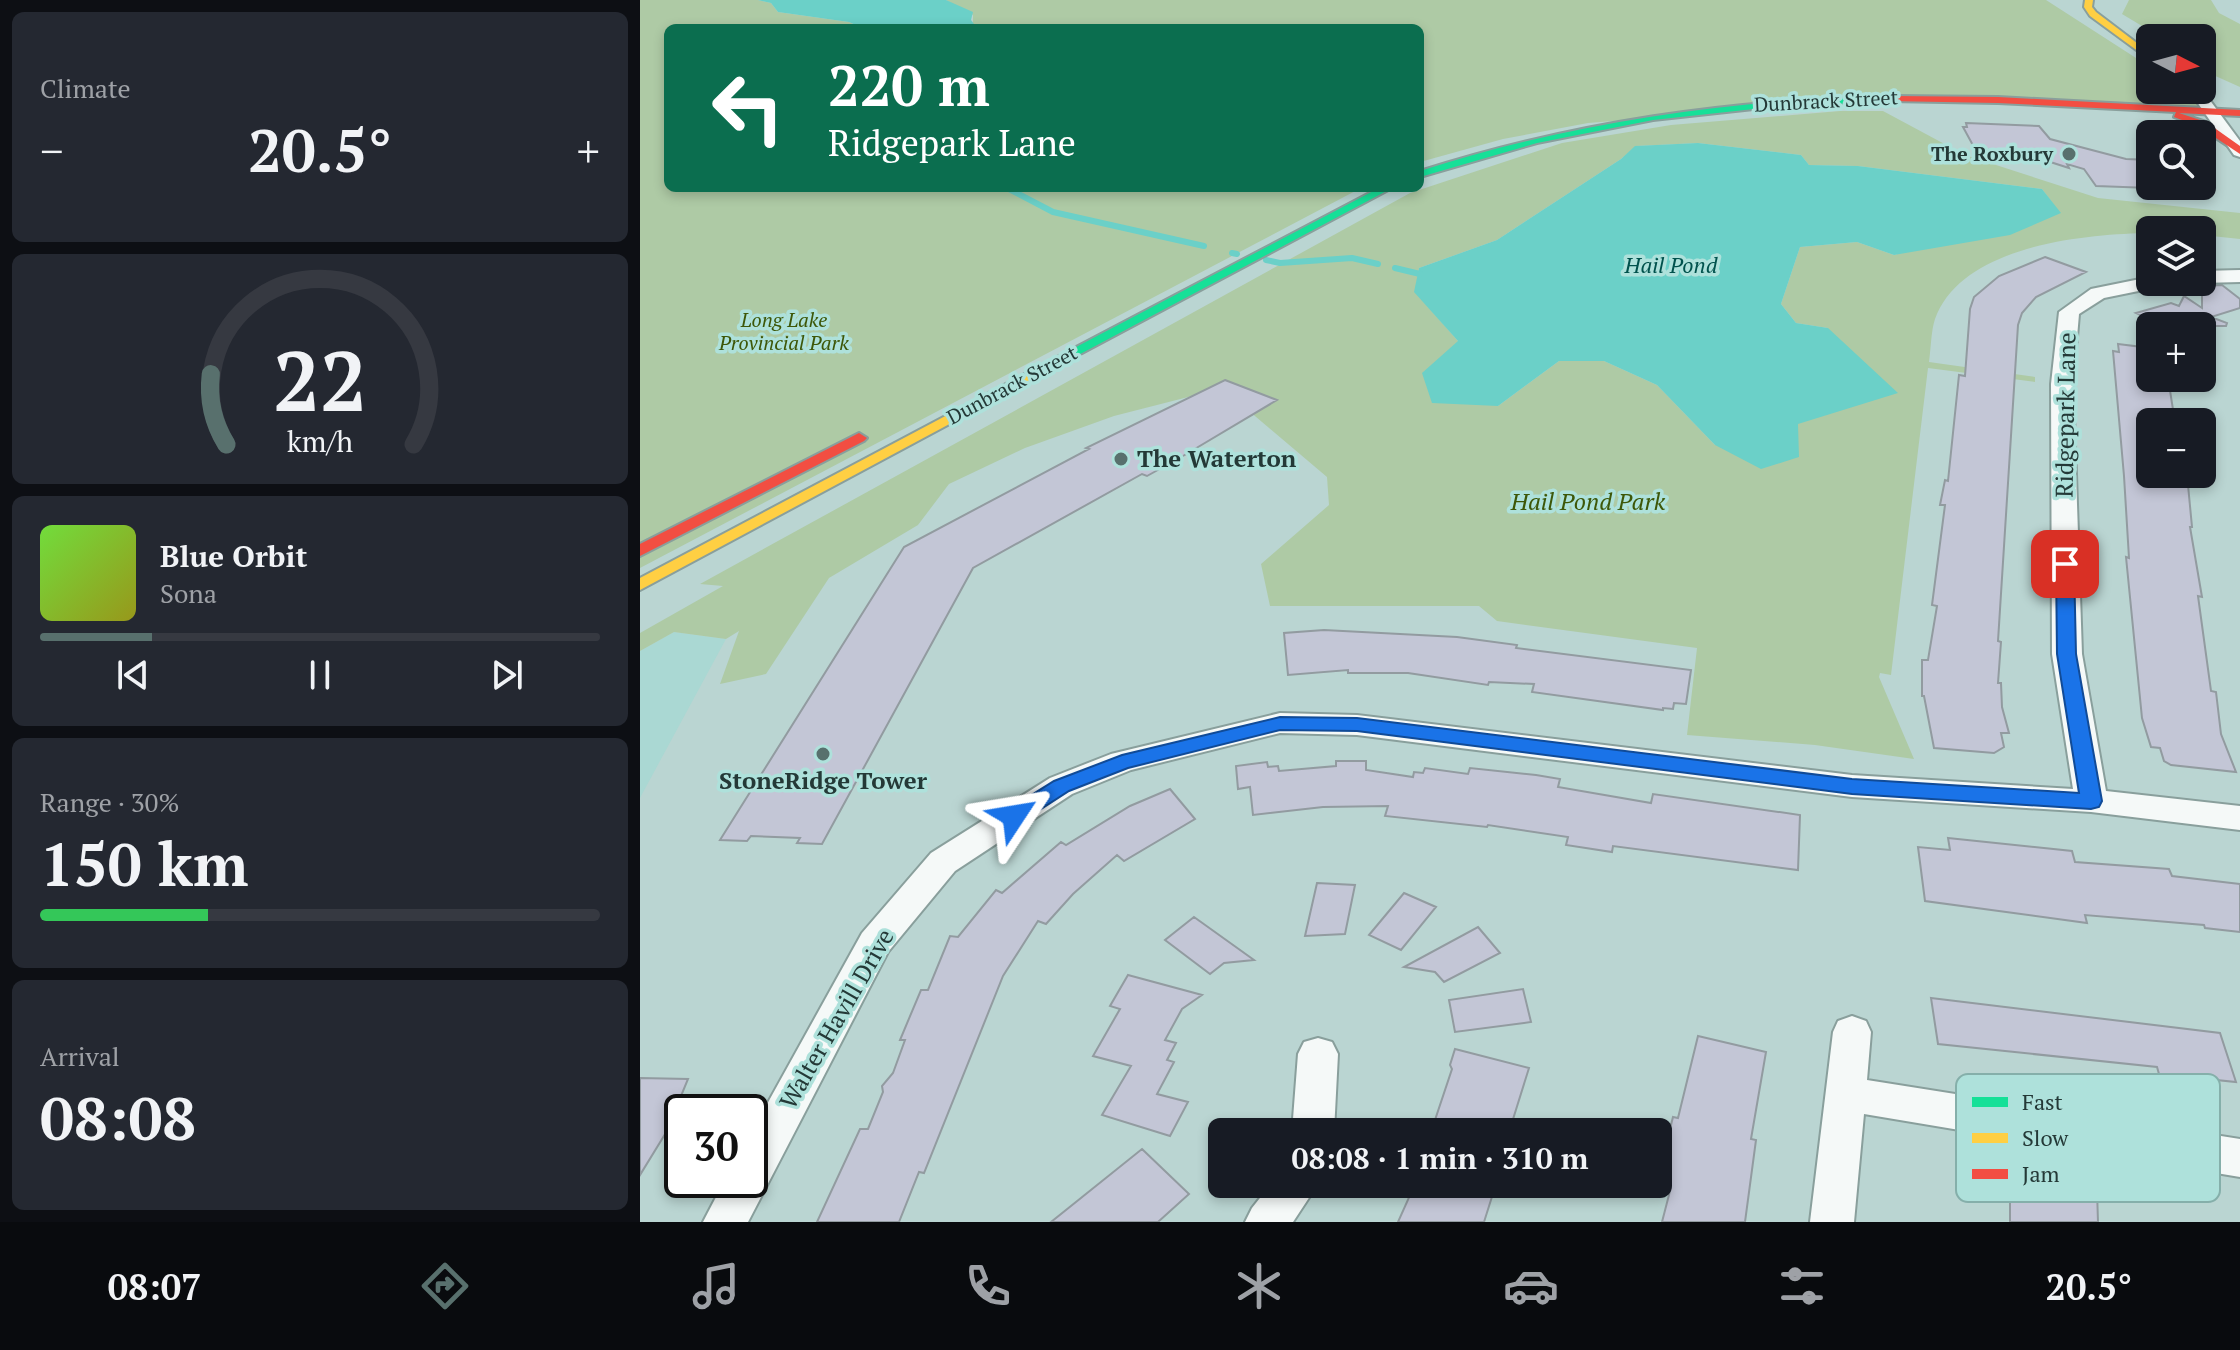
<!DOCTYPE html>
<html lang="en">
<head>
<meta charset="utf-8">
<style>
	body { margin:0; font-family:"PT Serif",serif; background:#242831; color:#f1f3f6; height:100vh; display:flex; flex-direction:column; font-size:30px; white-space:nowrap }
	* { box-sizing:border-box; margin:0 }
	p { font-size:26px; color:#9ea1a6 }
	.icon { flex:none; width:44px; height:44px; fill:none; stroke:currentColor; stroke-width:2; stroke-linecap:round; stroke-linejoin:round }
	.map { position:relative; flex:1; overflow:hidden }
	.side { display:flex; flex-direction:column; gap:12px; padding:12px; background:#0d0f14; width:640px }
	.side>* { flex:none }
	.guide { position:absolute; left:24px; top:24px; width:760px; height:168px; border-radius:12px; box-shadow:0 4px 12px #0003; background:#0b6e4f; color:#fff; overflow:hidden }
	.needle { width:52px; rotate:96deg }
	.fabs { position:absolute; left:1496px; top:24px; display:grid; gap:16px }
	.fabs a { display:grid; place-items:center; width:80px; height:80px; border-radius:12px; background:#171b24; box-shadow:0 4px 12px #0003; font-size:40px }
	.speed { position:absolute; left:24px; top:1094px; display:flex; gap:16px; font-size:40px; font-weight:700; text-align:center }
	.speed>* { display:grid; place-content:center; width:104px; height:104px; border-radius:50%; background:#171b24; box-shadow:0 4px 12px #0003; line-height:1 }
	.speed .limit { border:4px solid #111; border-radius:12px; background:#fff; color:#111 }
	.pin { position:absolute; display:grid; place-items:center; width:68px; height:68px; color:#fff; margin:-34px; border-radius:16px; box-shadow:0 4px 12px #0006 }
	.me { position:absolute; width:88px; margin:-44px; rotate:57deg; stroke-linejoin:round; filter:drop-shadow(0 0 6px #0008) }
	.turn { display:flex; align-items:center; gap:28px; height:168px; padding:0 32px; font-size:36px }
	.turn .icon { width:104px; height:104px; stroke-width:2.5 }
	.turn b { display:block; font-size:56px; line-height:68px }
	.big { font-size:60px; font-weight:700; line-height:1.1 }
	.side .tile { flex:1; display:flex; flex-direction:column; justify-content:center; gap:12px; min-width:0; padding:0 28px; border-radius:12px; background:#242831 }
	.side .dial { align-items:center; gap:0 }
	.dial svg { height:208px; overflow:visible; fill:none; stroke:#363941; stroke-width:7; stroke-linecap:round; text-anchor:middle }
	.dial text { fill:#f1f3f6; stroke:none }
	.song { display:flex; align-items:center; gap:24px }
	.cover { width:96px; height:96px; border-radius:12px; background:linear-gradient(135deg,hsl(100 70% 55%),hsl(60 70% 35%)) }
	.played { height:8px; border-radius:4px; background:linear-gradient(90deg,#58706d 20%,#363941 20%) }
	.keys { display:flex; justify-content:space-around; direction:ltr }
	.heat { display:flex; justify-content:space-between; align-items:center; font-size:44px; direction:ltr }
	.charge { height:12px; border-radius:6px; background:linear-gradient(90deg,#34c759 30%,#363941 0) }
	.trip { position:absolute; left:568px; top:1118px; width:464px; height:80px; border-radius:12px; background:#171b24; box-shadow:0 4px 12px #0003; font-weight:700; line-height:80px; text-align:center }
	.dock { display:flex; height:128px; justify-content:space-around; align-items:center; background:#090b0e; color:#9ea1a6 }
	.dock .icon { width:56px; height:56px }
	.dock .selected { color:#58706d }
	.dock b { font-size:36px; color:#f1f3f6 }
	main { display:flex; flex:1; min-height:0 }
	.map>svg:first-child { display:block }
	.built { fill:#aad8d3 }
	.green { fill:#aecaa5; fill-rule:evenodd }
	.water { fill:#6bd0c8 }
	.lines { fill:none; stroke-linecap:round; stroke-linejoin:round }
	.stream { stroke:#6bd0c8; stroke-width:6 }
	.building { fill:#c3c6d6; stroke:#929ba0; stroke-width:2 }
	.street-casing { stroke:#899f9c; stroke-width:4 }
	.fast-casing { stroke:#899f9c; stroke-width:4 }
	.slow-casing { stroke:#899f9c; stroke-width:4 }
	.jam-casing { stroke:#899f9c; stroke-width:4 }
	.street { fill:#f5f9f8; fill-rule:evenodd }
	.fast { fill:#16e098; fill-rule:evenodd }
	.slow { fill:#ffcf43; fill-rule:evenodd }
	.jam { fill:#f24e42; fill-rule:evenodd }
	.route { fill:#1a73e8; stroke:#114b97; stroke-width:2 }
	.poi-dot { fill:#58706d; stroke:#aee1db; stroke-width:3 }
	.labels { text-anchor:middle; stroke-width:7; stroke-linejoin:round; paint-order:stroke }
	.far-street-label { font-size:20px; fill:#243937; stroke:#aee1db }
	.far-poi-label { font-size:20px; font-weight:bold; fill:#243937; stroke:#aee1db; text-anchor:end }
	.far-park-label { font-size:20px; font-style:italic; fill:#3d5708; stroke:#aee1db }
	.far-water-label { font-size:22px; font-style:italic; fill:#00524d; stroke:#aee1db }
	.street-label { font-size:24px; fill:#243937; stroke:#aee1db }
	.poi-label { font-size:24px; font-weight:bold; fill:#243937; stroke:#aee1db; text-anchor:start }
	.park-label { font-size:24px; font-style:italic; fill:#3d5708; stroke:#aee1db }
	.key { fill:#aee1db; stroke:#85afaa; stroke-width:2 }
	.key-label { font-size:22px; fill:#243937 }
</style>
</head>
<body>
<main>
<section class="side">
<div class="tile"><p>Climate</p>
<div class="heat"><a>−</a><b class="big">20.5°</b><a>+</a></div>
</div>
<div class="tile dial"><svg viewBox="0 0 100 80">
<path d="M14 69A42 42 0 1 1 86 69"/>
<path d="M14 69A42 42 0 0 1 8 42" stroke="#58706d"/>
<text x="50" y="56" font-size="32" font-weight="700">22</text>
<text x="50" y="72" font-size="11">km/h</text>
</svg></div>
<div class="tile">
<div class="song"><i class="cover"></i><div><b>Blue Orbit</b><p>Sona</p></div></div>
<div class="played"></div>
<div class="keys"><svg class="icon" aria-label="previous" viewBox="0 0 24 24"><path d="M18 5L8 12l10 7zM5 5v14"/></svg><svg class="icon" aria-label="pause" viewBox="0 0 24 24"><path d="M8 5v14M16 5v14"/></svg><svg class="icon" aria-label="next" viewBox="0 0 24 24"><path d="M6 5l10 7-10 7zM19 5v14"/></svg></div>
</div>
<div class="tile"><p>Range · 30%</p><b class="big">150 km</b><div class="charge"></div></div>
<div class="tile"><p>Arrival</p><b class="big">08:08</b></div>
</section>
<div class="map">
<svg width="1600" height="1222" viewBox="0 0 1600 1222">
	<rect width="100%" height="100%" fill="#bad5d2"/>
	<path class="built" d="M34,632l52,7 -86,159v-147z"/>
	<path class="green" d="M0,0h118l13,3 7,9 71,10 13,6h-194v160h693l-721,380z
		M306,0h1100l104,67v23h35l28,18 -286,-12 -339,27 -85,16 -83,23v-134h-447v-13z
		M1489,0h82l8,13 21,11v63l-38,-17v-32h-40l-40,-24z
		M1200,111h43l82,44 133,43 142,15v26l-38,-4v-5h-52v3c-65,1 -188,12 -215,86 -4,12 -4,29 -6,43l106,15v5l-107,-14 -37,307 -11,-2 -1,4 35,82 -99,-14 -128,-10 10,-87 -200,-27 -18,-15h-209l-9,-42 68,-59 -2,-28 -85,-72 -46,-10 -82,21 -89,32 -76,36 -31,41 -89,53 -63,96 -46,10 19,-53 -13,8 -52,-7 -34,19v-18l83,-47 -23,-2 710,-391 152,-50 109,-18zM1058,143l103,12 8,10 49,1 184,23 18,24 -166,42 -37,-13 -57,5 -19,57 15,19 32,5 -31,96 -82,21 -58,-60 -53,-24h-45l-61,45 -40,-65 -43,-49 4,-24 78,-28 124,-81 15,-13z"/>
	<path class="water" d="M118,0h188l27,12 -2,8 3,4 -1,4h-111l-13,-6 -71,-10 -7,-9z
		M1058,143l103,12 8,10 49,1 184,23 19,24 -51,22 -116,20 -37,-13 -57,5 -19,57 15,19 32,5 70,65 -100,31 1,33 -38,12 -46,-24 -58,-60 -53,-24h-45l-61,45 -66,-3 -10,-30 36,-32 -44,-49 5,-24 78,-28 124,-81 14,-13z"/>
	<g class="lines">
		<path class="stream" d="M367,188l46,24 151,34
			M592,253l5,1
			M626,260l14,3 72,-5 26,6
			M755,268l25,6"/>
	</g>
	<path class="building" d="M1326,123l73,3 11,13 76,20 24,1v28l-54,-2 -12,-17 -17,-5 2,4 -53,-17 -41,-2 -12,-22h4z
		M1405,257l41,15 -50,25 -14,16 -4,12 -20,316 3,1 -3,41h3l1,24 7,26h-8l3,14 -10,6 -60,-5 -10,-52h-2v-36h6l9,-54 -5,-1 13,-100h-5l5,-25 3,1 11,-106 6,1 5,-67 4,-12 25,-21z
		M1582,285l18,14v9l-29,9 16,6 -1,3h-61l-29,-13 35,-10 8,3 5,-10 18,12v-22z
		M1478,344l32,4v30h18l7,44h-25v52h32l2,11h4l4,42h-2l12,70 -4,-1 13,95 5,1 5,42 15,38 -65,-7 -7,-4 -4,-13 -9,-1 -9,-29 -16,-161 3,1 -5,-82 -11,-125 6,1z
		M585,380l52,20 -94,56 -36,20 -5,-2 -169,94 -151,276 -25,-1 3,-5 -49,-2 -4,5 -27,-1 184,-293 185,-98 -3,-1z
		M684,630l133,7 60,8 -1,3 175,22 -5,34 -12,-1 -1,6 -10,-1v2l-131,-18 2,-8 -45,-2 -1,3 -80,-12h-60v-3l-60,5 -4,-42z
		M696,761h30v9l47,7 1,-5 9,1 2,-5 43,6 2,-6 66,7 24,4 -2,8 93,16 2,-9 147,21 -2,55 -185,-24 -1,6 -46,-7 2,-8 -80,-12 -1,2 -102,-11 3,-10 -65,1 -70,8 -3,-28 -12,2 -2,-23 31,-4 1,5 10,-1 1,5 57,-5z
		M530,789l25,30 -71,42 -7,-6 -44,39 -27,30 -8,-3 -35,55 -79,197 -5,-1 -20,50h-82l43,-93h8l15,-37 -1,-6 11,-13 12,-33h-5l21,-50h7l22,-54 8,1 38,-47 6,3 59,-51 5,3 64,-39z
		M1308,838l124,13 3,11 94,7 3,7 68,8v48l-35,-4 -1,-3 -119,-10 2,8 -162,-22 -7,-54 32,3z
		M677,883l38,2 -10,49 -40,2z
		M764,893l32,14 -35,43 -32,-15z
		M554,917l60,43 -30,3 -14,11 -45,-34z
		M838,927l22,26 -56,29 -9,-10 -31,-5z
		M488,975l74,20 -20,14 -17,31 11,3 -9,17 7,2 -17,32 31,8 -18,34 -68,-21 29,-49 -38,-10 27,-47 -10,-3z
		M883,989l8,33 -76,10 -6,-32z
		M1291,998l289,35 16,49 -77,-8 -2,-7 -219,-23z
		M1058,1036l68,16 -15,87 5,1 -11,82h-83l8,-31 -10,-3 10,-37 -5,-2 8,-32 5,1z
		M815,1049l74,19 -20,64h-78l21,-63 -2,-4z
		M0,1078l48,1 -14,34h4l-38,62z
		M502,1149l47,45 -31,28h-107z
		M1370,1168l87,22 1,32h-88z
		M775,1184h81l-12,38h-86z"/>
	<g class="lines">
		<defs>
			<path id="street" d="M1564,98l5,1 31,42v16l-6,-2 -37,-53z
				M1600,270v12l-38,1 -3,-1h3v-11z
				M1510,277v5h16l-3,4 -59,12 -25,16 -6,70 9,270 24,137 134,15v24l-149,-18 -239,-15 -495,-62 -77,-2 -149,37 -59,24 -117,77 -67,81 -140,270h-45l22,-42h25v-45l112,-202 69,-80 119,-75 61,-24 169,-41 77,2 495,60 221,14 -21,-135 -1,-270 8,-72 32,-23z
				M1212,1016l14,5 5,11 -4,48 373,59v38l-376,-63 -10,108h-44l23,-190 5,-11z
				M678,1038l14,4 6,12 -4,78h-42l6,-78 6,-12z
				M631,1184h47l-25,38h-48l7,-14z"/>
			<path id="fast" d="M1252,96l5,3 -2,2 -123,6 -119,13 -116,23 -117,34v-6c157,-50 308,-71 472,-75z
				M739,188h13l-340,181h-10l-2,-3z"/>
			<path id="slow" d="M1445,0h8l-1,7 4,5 54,41v7l-60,-44 -6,-9z
				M407,362l5,1v6l-412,221v-12z"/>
			<path id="jam" d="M1252,96l106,1 242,13v6l-61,-3 27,9 34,24v8l-42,-28 -24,-9 2,-5 -178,-9 -109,-2 -2,-2z
				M219,433l8,5 -3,3 -224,115v-12z"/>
		</defs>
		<use href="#street" class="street-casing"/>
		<use href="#fast" class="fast-casing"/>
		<use href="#slow" class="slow-casing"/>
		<use href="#jam" class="jam-casing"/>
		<use href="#street" class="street"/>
		<use href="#fast" class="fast"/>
		<use href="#slow" class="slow"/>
		<use href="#jam" class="jam"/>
	</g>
	<path class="route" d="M1425,559l9,5 2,90 26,147 -3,6 -8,2 -239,-15 -495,-63 -77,-1 -152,38 -59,23 -48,31h-15l-3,-6 3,-5 48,-30 68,-26 158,-38 77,1 495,61 227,14 -22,-139 -1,-90z"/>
	<g class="poi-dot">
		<circle cx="1429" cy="154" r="8"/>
		<circle cx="481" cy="459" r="8"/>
		<circle cx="183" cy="754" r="8"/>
	</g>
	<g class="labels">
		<g class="far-street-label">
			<text transform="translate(1186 101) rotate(-3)" y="7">Dunbrack Street</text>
			<text transform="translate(372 385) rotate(-28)" y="7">Dunbrack Street</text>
		</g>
		<g class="far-poi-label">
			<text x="1413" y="161">The Roxbury</text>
		</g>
		<g class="far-park-label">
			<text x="144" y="327">Long Lake<tspan x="144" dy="23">Provincial Park</tspan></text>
		</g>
		<g class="far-water-label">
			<text x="1031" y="273">Hail Pond</text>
		</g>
		<g class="street-label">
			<text transform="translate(1426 415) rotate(-89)" y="8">Ridgepark Lane</text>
			<text transform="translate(197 1019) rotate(-60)" y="8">Walter Havill Drive</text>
		</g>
		<g class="poi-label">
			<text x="497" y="467">The Waterton</text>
			<text x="183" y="789" text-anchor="middle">StoneRidge Tower</text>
		</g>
		<g class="park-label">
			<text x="948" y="510">Hail Pond Park</text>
		</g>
	</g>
	<rect x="1316" y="1074" width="264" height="128" rx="12" class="key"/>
	<rect x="1332" y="1097" width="36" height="10" fill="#16e098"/>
	<rect x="1332" y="1133" width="36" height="10" fill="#ffcf43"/>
	<rect x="1332" y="1169" width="36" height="10" fill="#f24e42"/>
	<g class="key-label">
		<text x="1382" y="1110">Fast</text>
		<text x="1382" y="1146">Slow</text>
		<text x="1382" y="1182">Jam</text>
	</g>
</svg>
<div class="fabs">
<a><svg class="needle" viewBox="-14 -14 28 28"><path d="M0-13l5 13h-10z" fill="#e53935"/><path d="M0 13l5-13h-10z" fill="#9ea1a6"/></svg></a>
<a><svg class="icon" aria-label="search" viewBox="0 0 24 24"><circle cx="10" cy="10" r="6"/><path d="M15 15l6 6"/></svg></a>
<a><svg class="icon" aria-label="layers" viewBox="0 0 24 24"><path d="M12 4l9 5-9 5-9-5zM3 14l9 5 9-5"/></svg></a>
<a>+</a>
<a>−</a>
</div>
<div class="speed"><div class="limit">30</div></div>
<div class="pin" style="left:1425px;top:564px;background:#d93025"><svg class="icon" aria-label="arrive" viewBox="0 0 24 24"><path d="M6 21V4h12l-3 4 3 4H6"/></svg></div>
<svg class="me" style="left:374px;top:816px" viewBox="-20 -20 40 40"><path d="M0-17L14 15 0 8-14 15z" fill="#1a73e8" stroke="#fff" stroke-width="4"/></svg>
<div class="trip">08:08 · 1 min · 310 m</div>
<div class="guide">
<div class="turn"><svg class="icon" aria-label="left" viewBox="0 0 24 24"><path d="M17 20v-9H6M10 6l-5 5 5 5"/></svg><div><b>220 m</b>Ridgepark Lane</div></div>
</div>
</div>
</main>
<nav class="dock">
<b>08:07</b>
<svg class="icon selected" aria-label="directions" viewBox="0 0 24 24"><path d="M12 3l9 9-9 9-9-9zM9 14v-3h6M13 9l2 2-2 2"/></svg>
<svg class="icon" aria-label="music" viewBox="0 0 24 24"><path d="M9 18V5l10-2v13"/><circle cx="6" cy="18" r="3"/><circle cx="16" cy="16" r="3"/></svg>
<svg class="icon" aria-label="phone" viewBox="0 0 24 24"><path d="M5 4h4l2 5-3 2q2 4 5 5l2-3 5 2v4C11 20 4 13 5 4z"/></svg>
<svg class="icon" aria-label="climate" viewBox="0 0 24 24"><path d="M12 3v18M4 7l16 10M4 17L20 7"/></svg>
<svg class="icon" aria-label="car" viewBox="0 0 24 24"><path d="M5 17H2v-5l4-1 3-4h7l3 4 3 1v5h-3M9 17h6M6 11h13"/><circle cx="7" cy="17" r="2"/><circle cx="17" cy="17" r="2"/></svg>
<svg class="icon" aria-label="filters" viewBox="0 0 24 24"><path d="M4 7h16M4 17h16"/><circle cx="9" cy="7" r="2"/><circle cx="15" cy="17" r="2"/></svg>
<b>20.5°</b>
</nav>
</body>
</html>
